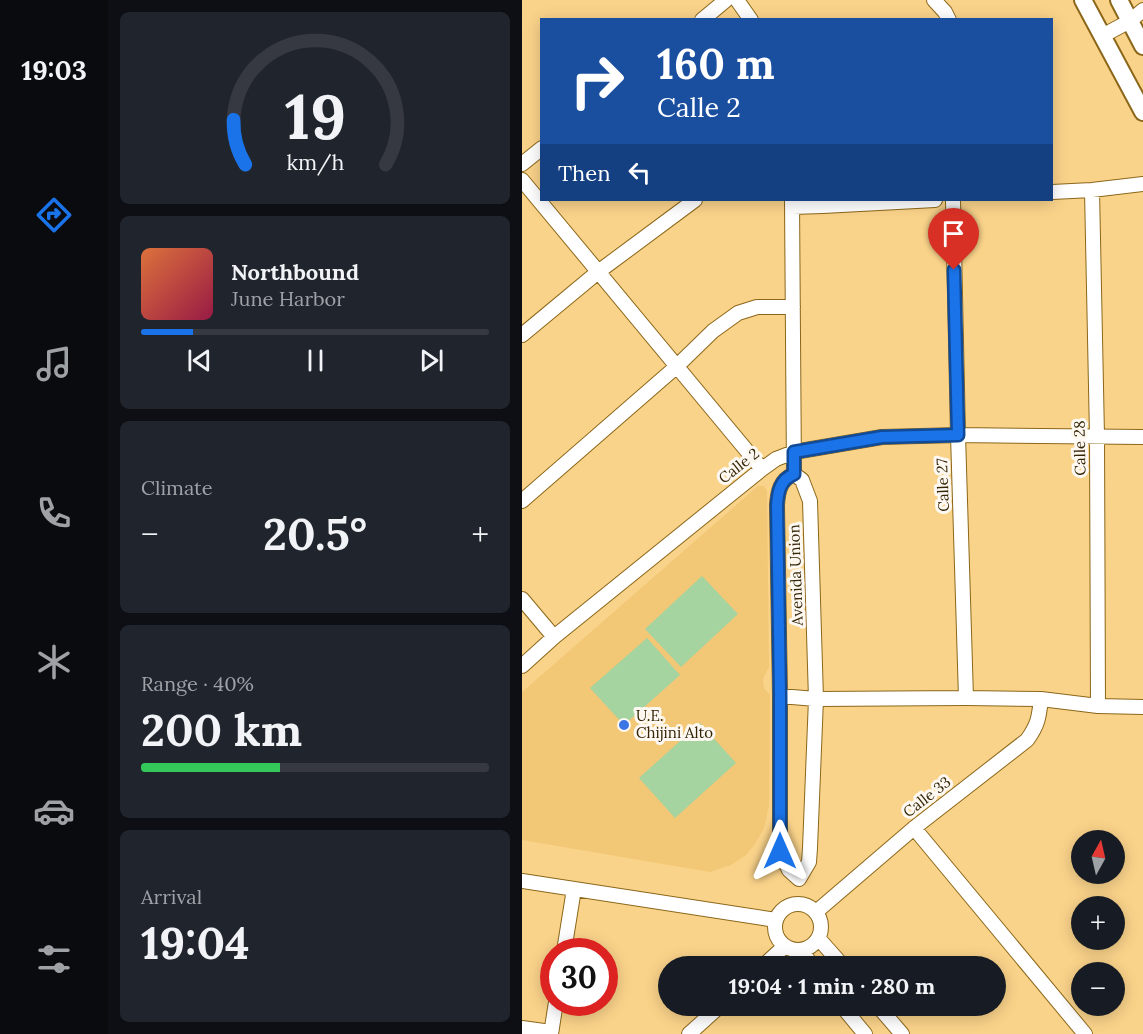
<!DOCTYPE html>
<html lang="en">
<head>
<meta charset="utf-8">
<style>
	body { margin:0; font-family:Lora,serif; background:#20242c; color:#f1f3f6; height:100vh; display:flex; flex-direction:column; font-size:22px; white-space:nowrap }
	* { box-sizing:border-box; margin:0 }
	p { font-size:20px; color:#9ea1a6 }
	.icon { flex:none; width:33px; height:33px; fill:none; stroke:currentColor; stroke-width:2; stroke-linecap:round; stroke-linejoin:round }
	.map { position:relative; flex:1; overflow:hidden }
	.panel { display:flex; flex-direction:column; gap:12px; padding:12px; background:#0d0f14; width:414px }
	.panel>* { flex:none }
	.guide { position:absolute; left:18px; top:18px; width:513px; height:183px; border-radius:0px; box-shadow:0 3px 15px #0003; background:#1a4fa0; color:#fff; overflow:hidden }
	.needle { width:39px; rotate:8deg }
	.tools { position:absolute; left:549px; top:830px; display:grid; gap:12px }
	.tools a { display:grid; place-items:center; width:54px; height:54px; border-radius:50%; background:#171b24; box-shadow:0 3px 15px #0003; font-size:30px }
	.speed { position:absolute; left:18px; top:938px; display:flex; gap:12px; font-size:30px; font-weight:700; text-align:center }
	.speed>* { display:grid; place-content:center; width:78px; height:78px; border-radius:50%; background:#171b24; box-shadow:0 3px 15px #0003; line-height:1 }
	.speed .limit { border:9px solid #d22; background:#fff; color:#111 }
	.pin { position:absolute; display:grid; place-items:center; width:51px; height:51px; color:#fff; margin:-62px -26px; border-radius:50% 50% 50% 0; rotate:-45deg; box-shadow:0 0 6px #0007 }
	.pin .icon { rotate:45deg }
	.me { position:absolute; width:66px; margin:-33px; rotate:0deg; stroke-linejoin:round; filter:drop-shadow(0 0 4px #0008) }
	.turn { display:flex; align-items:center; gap:21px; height:126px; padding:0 18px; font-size:27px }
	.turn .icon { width:78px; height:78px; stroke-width:2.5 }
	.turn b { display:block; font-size:42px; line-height:51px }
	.then { display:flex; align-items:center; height:57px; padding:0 18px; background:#0003; gap:12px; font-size:22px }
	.big { font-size:45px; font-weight:700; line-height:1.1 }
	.panel .card { flex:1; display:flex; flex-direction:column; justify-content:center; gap:9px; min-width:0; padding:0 21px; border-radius:9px; background:#20242c }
	.panel .dial { align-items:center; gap:0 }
	.dial svg { height:156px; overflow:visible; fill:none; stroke:#363941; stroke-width:7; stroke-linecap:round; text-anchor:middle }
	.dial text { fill:#f1f3f6; stroke:none }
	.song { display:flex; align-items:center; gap:18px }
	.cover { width:72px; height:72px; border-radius:9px; background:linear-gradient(135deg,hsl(20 70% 55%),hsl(340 70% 35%)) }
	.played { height:6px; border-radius:3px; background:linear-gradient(90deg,#1a73e8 15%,#363941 15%) }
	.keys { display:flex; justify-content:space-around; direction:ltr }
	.heat { display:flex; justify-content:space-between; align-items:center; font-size:33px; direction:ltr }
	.charge { height:9px; border-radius:4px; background:linear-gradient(90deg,#34c759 40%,#363941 0) }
	.trip { position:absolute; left:136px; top:956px; width:348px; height:60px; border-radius:30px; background:#171b24; box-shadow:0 3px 15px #0003; font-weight:700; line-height:60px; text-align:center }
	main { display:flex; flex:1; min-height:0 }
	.dock { display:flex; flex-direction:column; width:108px; justify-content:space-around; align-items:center; background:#090b0e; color:#9ea1a6 }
	.dock .icon { width:42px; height:42px }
	.dock .selected { color:#1a73e8 }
	.dock b { font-size:27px; color:#f1f3f6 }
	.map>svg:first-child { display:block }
	.built { fill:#f2c776 }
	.park { fill:#a5d4a0 }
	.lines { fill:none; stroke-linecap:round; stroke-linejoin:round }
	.minor-casing { stroke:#8b671a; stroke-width:16 }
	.tertiary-casing { stroke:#8b671a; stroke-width:20 }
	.minor { stroke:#fff; stroke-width:14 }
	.tertiary { stroke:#fff; stroke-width:16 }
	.route-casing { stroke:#114b97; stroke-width:15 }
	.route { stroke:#1a73e8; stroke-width:10 }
	.poi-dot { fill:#3c75e4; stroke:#fdf9f2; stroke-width:2 }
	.labels { text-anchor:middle; stroke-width:6; stroke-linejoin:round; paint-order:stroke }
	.street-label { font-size:15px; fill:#342506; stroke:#fdf9f2 }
	.poi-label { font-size:15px; fill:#342506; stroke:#fdf9f2; text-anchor:start }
</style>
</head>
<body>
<main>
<nav class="dock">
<b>19:03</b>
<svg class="icon selected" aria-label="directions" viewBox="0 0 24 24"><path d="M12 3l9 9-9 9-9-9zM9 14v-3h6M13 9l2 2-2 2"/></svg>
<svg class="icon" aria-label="music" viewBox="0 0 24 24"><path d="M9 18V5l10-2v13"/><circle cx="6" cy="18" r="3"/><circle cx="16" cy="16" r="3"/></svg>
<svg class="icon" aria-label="phone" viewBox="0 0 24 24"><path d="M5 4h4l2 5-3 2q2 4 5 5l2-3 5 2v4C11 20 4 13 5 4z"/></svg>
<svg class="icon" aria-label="climate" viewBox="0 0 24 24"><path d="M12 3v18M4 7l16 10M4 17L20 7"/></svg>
<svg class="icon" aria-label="car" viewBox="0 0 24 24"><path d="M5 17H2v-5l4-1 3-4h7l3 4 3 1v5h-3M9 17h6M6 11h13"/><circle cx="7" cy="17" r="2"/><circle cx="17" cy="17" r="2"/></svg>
<svg class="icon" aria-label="filters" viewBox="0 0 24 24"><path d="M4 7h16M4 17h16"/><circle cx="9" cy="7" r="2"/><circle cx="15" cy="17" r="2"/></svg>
</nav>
<section class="panel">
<div class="card dial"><svg viewBox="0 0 100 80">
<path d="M14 69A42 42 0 1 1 86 69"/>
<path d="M14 69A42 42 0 0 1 8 46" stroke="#1a73e8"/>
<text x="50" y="56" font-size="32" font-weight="700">19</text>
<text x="50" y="72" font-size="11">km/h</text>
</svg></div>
<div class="card">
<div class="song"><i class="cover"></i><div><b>Northbound</b><p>June Harbor</p></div></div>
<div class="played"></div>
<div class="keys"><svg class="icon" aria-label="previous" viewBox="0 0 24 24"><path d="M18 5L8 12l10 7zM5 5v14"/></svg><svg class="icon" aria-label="pause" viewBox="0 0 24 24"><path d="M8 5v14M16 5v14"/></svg><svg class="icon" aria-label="next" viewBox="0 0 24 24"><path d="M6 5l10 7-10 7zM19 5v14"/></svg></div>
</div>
<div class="card"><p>Climate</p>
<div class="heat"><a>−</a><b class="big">20.5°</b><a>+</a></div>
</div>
<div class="card"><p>Range · 40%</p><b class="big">200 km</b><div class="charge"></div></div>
<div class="card"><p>Arrival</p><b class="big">19:04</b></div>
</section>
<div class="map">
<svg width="621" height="1034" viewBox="0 0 621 1034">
	<rect width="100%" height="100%" fill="#fad38a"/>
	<path class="built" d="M236,486h6l3,5 2,176 -6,12 1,9 6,7 -1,111 -5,22 -9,16 -9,11 -15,10 -21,7 -188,-32v-148z"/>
	<path class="park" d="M180,576l36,38 -57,53 -36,-38z
		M125,638l33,37 -56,50 -34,-37z
		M178,723l36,40 -61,55 -36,-40z"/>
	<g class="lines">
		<defs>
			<path id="minor" d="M215,0l14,20
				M412,0l11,12 4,8
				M180,20l24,-20
				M580,36l28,-15 13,-11
				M0,164l20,-16
				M0,180l240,289
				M570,190l5,246 1,270
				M530,192l40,-2 51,-6
				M270,200l2,274 8,6 8,21 6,198 -6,149 -1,14 -10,17
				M431,200l5,235 8,263
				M270,207l31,-1 112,-6
				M0,335l76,-63 97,-72
				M272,474c-14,6 -16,17 -17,31l3,191v155l9,19 10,9
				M0,501l154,-134 37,-36 25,-18 19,-6h36
				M0,599l32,38
				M0,666l32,-29 208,-168 14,-10 18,-7 88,-15 76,-2 185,2
				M258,696l36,3 150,-1 75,1 57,7 45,1
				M392,828l171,206
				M0,881l254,39
				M253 927a23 23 0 1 1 46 0a23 23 0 1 1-46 0Z
				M294,912l98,-84 113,-88c11,-15 12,-23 14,-41
				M297,939l24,27
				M282,950l6,16
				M42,951l10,-62
				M241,966l22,-20
				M319,1005l24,29
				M355,1005l25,29
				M0,1028l29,4
				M29,1034l5,-32
				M167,1034l32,-29"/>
			<path id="tertiary" d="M561,0l60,112
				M597,0l24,46"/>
		</defs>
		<use href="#minor" class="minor-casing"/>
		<use href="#tertiary" class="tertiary-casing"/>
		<use href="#minor" class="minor"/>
		<use href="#tertiary" class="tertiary"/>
	</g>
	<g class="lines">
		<defs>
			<path id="route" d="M258,851v-155l-3,-191c1,-14 3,-25 17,-31v-22l88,-15 76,-2 -4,-165"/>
		</defs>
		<use href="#route" class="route-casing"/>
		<use href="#route" class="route"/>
	</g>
	<circle class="poi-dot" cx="102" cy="725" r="6"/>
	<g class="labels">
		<g class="street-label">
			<text transform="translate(558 448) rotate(-91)" y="5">Calle 28</text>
			<text transform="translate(217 466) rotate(-38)" y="5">Calle 2</text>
			<text transform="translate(421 485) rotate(-92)" y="5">Calle 27</text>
			<text transform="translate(274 575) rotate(-92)" y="5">Avenida Union</text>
			<text transform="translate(405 797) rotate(-38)" y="5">Calle 33</text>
		</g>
		<g class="poi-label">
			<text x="114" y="721">U.E.<tspan x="114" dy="17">Chijini Alto</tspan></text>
		</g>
	</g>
</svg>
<div class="tools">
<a><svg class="needle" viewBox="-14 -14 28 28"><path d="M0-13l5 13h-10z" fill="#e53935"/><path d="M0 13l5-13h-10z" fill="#9ea1a6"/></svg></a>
<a>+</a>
<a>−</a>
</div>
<div class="speed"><div class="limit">30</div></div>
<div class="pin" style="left:432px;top:270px;background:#d93025"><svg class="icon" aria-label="arrive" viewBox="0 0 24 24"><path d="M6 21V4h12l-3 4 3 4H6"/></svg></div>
<svg class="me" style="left:258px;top:851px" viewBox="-20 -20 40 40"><path d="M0-17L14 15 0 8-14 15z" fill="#1a73e8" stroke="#fff" stroke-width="4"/></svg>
<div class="trip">19:04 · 1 min · 280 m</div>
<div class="guide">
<div class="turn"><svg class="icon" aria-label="right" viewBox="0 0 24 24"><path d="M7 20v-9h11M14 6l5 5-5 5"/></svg><div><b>160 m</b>Calle 2</div></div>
<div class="then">Then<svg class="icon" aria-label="left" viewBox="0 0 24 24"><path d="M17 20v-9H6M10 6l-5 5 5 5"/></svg></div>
</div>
</div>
</main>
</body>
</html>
